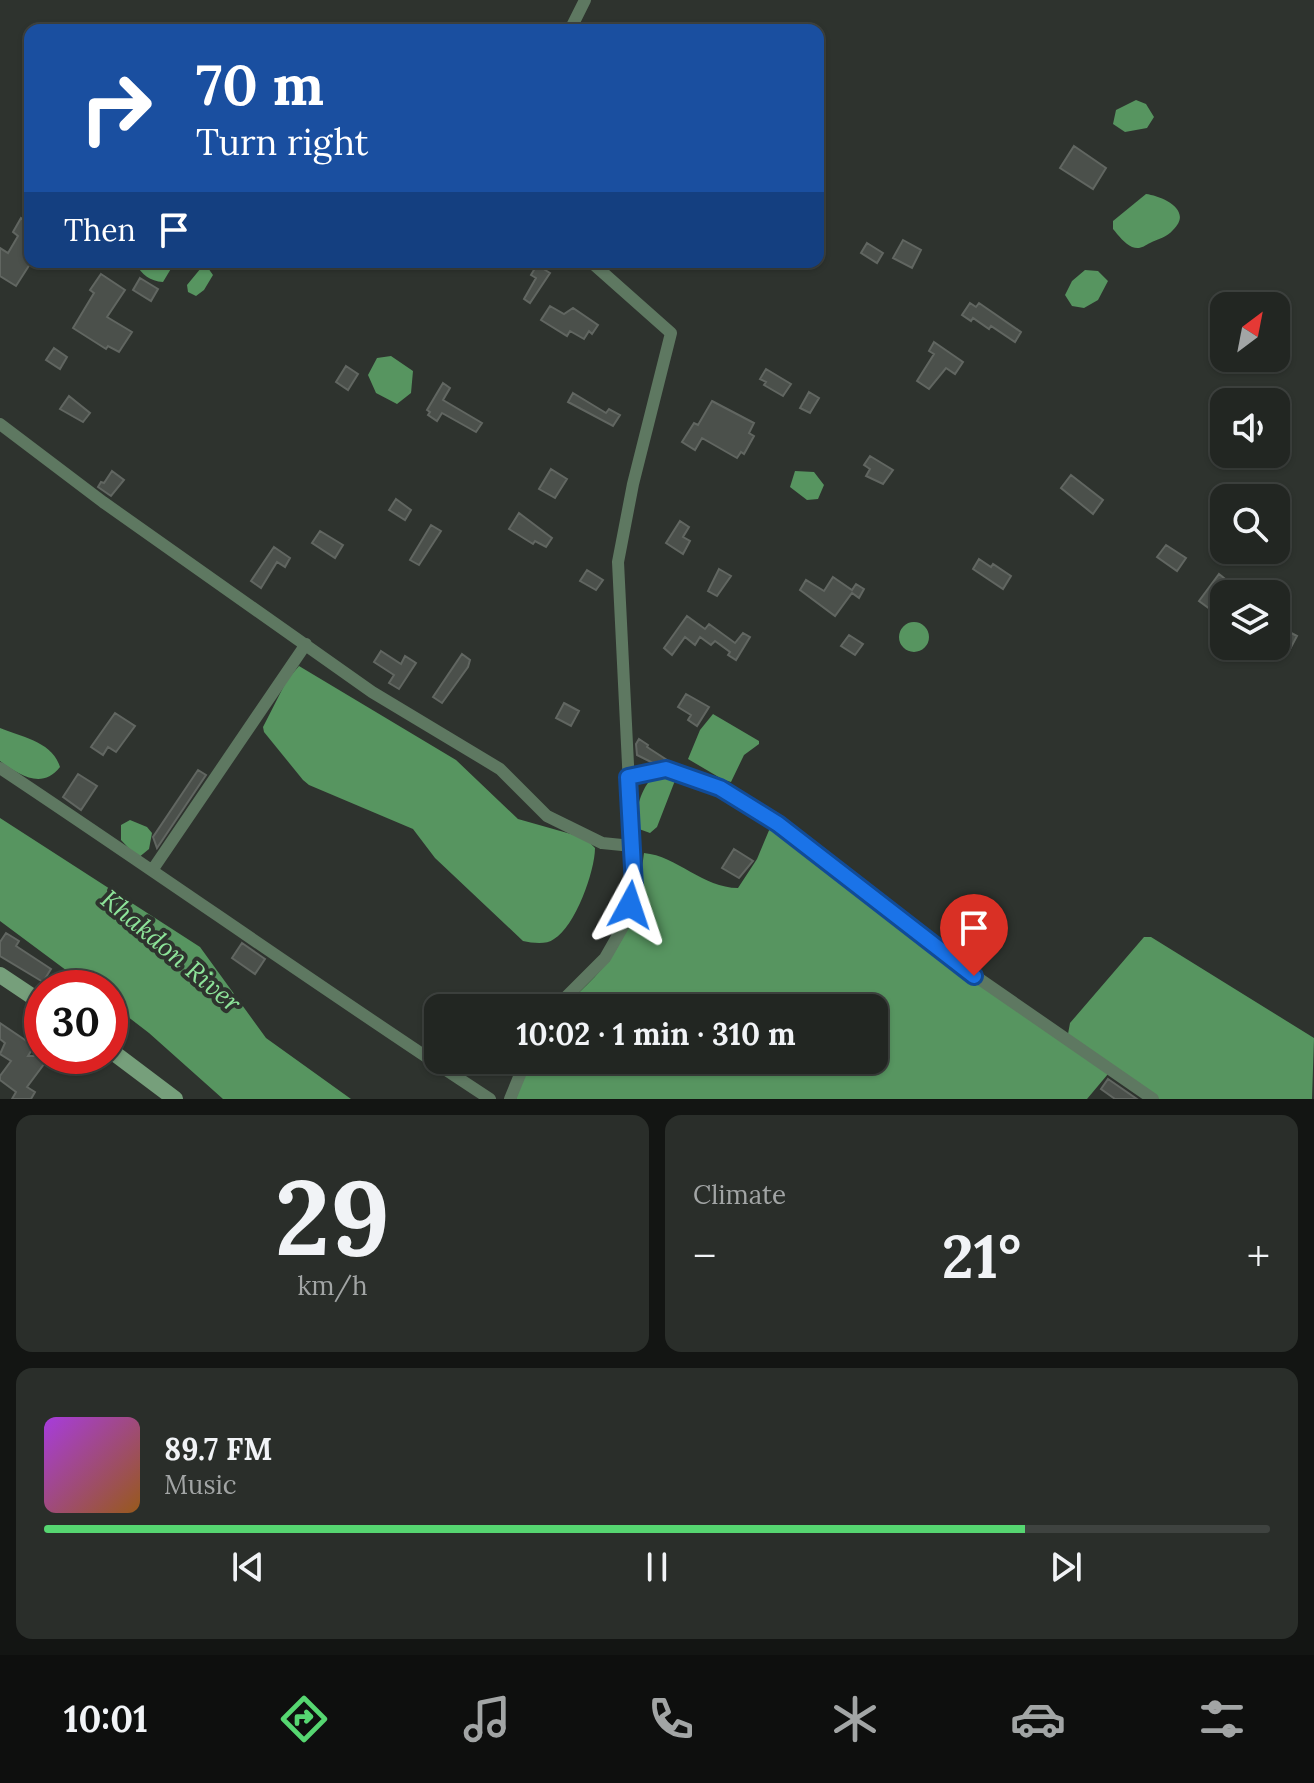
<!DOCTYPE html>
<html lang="en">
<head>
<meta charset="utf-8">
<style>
	body { margin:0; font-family:Lora,serif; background:#2a2e2a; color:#f1f3f6; height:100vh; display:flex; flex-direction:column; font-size:30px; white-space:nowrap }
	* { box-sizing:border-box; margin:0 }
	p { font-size:26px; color:#a2a5a5 }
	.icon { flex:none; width:44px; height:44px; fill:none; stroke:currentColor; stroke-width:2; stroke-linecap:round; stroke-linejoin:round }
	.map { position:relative; height:1099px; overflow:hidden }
	.details { display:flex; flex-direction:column; gap:16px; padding:16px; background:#131513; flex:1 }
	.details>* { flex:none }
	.banner { position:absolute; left:24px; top:24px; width:800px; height:244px; border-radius:16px; box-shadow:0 2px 6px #0004,0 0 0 2px #3f4340; background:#1a4fa0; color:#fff; overflow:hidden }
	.needle { width:52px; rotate:32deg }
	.fabs { position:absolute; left:1210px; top:292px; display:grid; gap:16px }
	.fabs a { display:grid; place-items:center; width:80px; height:80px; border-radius:16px; background:#222622; box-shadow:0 2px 6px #0004,0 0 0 2px #3f4340; font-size:40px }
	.speed { position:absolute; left:24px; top:970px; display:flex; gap:16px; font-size:40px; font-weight:700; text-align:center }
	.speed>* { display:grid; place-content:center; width:104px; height:104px; border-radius:50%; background:#222622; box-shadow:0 2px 6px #0004,0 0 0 2px #3f4340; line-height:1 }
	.speed .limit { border:12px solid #d22; background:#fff; color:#111 }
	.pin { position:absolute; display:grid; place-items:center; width:68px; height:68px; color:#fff; margin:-82px -34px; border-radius:50% 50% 50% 0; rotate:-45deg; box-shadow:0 0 8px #0007 }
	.pin .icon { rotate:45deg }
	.me { position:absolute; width:88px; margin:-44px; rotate:5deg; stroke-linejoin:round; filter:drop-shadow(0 0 6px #0008) }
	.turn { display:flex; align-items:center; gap:28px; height:168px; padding:0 40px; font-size:36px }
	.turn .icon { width:104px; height:104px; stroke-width:2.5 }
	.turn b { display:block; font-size:56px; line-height:68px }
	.then { display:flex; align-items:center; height:76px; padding:0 40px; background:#0003; gap:16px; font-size:30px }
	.big { font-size:60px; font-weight:700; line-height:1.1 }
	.details .card { flex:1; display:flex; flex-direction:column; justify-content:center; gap:12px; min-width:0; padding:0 28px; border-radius:16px; background:#2a2e2a }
	.details .dial { align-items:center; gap:0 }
	.dial b { font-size:104px; line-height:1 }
	.song { display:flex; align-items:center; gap:24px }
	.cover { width:96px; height:96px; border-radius:12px; background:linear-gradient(135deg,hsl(280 70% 55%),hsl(30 70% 35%)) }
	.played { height:8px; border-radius:4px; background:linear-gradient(90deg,#56d671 80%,#3f4340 80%) }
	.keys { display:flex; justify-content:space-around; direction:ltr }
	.heat { display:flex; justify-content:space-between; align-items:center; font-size:44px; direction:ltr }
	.details .tiles { flex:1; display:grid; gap:16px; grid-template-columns:1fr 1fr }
	.card:last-child { grid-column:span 2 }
	.trip { position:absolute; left:424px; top:994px; width:464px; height:80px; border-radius:16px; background:#222622; box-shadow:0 2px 6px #0004,0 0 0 2px #3f4340; font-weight:700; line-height:80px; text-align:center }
	.dock { display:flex; height:128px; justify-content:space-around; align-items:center; background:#0e0f0e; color:#a2a5a5 }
	.dock .icon { width:56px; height:56px }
	.dock .active { color:#56d671 }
	.dock b { font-size:36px; color:#f1f3f6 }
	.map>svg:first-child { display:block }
	.water { fill:#579560 }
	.building { fill:#4b504b; stroke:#616661; stroke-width:2 }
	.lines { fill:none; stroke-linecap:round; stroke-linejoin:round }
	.street { stroke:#5e7861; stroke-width:12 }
	.secondary { stroke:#769f7b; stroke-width:16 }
	.route-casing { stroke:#114b97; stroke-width:20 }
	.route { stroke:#1a73e8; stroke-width:14 }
	.labels { text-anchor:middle; stroke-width:8; stroke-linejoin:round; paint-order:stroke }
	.water-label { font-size:26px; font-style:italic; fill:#8de399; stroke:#2e332e }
</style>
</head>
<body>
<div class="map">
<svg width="1314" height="1099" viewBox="0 0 1314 1099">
	<rect width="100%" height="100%" fill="#2e332e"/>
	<path class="water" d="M1136,100l10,4 8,13 -7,11 -22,4 -12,-8 3,-14z
		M1146,194c16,2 48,16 27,36 -6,7 -15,9 -23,13 -6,3 -10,7 -18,4 -7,-3 -14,-12 -19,-18v-8z
		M138,262h37l-12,20c-13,-1 -21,-7 -27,-18z
		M201,268h7l5,7 -9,15 -8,6 -8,-4 -1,-7z
		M1085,270l13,1 10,10 -10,19 -14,8 -12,-2 -7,-11 7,-14z
		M391,356l22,15 -2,22 -14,11 -21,-11 -8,-18 9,-17z
		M795,471l19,1 10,13 -6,14 -11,1 -17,-13z
		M899 637a15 15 0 1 1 30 0a15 15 0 1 1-30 0Z
		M299,666l157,94 62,59 67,19 10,10c0,23 -20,79 -41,91 -8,6 -21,4 -31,2l-88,-83 -22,-29 -104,-44 -6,-5 -39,-48 -1,-5 24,-47z
		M713,714l46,27v3l-15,11 -13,27 -9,-3 -34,-20 12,-29z
		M0,728c21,9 52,13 60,39 -18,23 -41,8 -60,-6z
		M661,771l15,7 -19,49 -7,6 -11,-4c-7,-18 5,-50 22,-58z
		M0,818l200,129 66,91 85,61h-128l-74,-66 -39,-30v-15h-20l-90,-67z
		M130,820l17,7 5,6 -3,16 -11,9 -17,-18v-15z
		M770,828l120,94 218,152 -21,25h-571l14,-39h344v-52h-312c59,-51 72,-78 82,-155 33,3 59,35 94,35l19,-29z
		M1144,937h7l163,101 -2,61h-154l-90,-65 2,-11z"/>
	<path class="building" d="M1074,146l32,22 -13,21 -33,-21z
		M21,218l9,6v40l-14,22 -16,-10v-28l8,5 10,-17 -5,-4z
		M903,240l18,10 -9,18 -19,-10z
		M867,243l16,10 -6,10 -16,-10z
		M537,265l13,8 -20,30 -6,-4 12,-21 -5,-3z
		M101,274l24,16 -18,27 25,15 -13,20 -11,-6 -2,3 -33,-21 21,-35 -4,-3z
		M140,278l18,11 -7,12 -18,-11z
		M970,303l6,4 3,-4 42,29 -6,10 -24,-16 -2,3 -16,-11 -2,3 -9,-6z
		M550,306l14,8 9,-6 25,17 -6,9 -3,-3 -5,8 -14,-8 -3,5 -26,-16z
		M934,342l29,20 -8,12 -9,-6 -17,21 -12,-8 17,-27 -5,-3z
		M54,348l13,9 -7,12 -14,-9z
		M346,366l12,8 -10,16 -12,-8z
		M766,369l25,15 -8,12 -19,-11 2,-3 -6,-3z
		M443,383l7,5 -7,12 39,23 -6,9 -34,-19 -5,8 -9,-6 2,-3 -3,-2z
		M809,392l10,6 -9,15 -10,-5z
		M573,393l33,20 3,-4 11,6 -7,11 -45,-24z
		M69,396l21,17 -7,9 -23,-13z
		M712,401l42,22 -5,10 5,3 -10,18 -3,-2 -4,6 -35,-20 -7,12 -13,-8 12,-19 4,2z
		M870,456l23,14 -10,14 -17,-8 4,-7 -6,-4z
		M551,469l16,10 -12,19 -16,-9z
		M112,471l12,9 -13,16 -13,-9 3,-5 3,1z
		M1071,475l32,25 -10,14 -32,-26z
		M396,499l15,11 -6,10 -16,-10z
		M519,513l33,25 -6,9 -11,-6 -2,3 -24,-15z
		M680,521l9,6 -6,10 7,4 -7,13 -17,-11z
		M431,525l10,6 -22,34 -9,-5z
		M320,531l23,14 -8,13 -23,-15z
		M1166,545l20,13 -9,13 -20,-14z
		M274,547l16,11 -5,9 -8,-5 -16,26 -10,-7z
		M979,559l12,8 2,-3 18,12 -8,13 -30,-20z
		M719,569l12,7 -14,20 -9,-5z
		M587,570l16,10 -7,10 -16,-9z
		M1219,574l11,9 -20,26 -11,-8z
		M833,577l19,13 4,-6 8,5 -5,9 -7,-5 -17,23 -35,-26 6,-10 18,11z
		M687,616l18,13 4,-5 26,19 8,-10 7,4 -14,23 -8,-5 2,-3 -15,-11 -4,4 -11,-8 -5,8 -10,-8 -13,18 -8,-7z
		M1276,625l21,11 -8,15 -13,-6z
		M849,635l14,9 -8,11 -14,-9z
		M381,651l20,13 4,-8 11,7 -17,26 -10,-6 5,-8 -20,-13z
		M462,654l8,6 -2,7 -26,36 -9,-6z
		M686,694l23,13 -12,19 -9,-6 3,-5 -13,-8z
		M564,703l15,8 -8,15 -15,-8z
		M115,713l20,13 -19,26 -8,-5 -5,8 -12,-8z
		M639,739l9,6 -1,2 20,13 -14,3 -16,-8 -1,-11z
		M198,770l8,5 -49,73 -4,-11z
		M78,774l19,12 -16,24 -18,-13z
		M734,849l19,12 -14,17 -17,-10z
		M6,933l13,8 -3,5 35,23 -8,13 -43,-26v-14z
		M242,943l23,16 -10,15 -23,-16z
		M0,1023l34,23 -6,10h22l-23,31 8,5 -4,7h-19l4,-7 -16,-12v-4l11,-15 -11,-7 5,-11 -5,-4z
		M1108,1079l29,20h-22l-14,-10z"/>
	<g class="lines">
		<path class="street" d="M570,30l15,-30
			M0,424l103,78 269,190 128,77 47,47 55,27 30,3
			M0,768c164,109 325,223 490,331
			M628,777l38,-8 54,19 40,24 192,148 201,139
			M153,869l153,-225
			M555,1008l50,-50 20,-35 9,-37 -16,-324 15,-78 38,-151 -80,-71
			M510,1099l16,-39"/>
		<path class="secondary" d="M0,975l42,28
			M110,1050l65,49"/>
	</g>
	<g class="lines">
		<defs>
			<path id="route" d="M630,905l4,-19 -6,-109 38,-8 54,19 58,36 196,152"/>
		</defs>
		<use href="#route" class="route-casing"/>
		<use href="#route" class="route"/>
	</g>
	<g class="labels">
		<g class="water-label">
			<text transform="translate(171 951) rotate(40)" y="9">Khakdon River</text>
		</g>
	</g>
</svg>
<div class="fabs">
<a><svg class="needle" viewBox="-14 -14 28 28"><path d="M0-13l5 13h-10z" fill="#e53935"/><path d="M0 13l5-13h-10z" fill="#a2a5a5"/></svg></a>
<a><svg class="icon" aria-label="sound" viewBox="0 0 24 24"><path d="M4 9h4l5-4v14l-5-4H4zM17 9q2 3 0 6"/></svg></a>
<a><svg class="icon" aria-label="search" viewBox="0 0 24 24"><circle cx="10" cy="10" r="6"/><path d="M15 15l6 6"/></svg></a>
<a><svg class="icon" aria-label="layers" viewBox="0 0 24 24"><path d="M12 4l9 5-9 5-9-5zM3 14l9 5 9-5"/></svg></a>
</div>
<div class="speed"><div class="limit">30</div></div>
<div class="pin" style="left:974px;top:976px;background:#d93025"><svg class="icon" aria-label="arrive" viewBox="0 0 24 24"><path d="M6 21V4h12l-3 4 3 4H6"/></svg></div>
<svg class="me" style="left:630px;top:905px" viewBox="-20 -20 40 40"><path d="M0-17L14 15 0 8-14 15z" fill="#1a73e8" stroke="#fff" stroke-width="4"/></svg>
<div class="trip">10:02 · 1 min · 310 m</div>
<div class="banner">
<div class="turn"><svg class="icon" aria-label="right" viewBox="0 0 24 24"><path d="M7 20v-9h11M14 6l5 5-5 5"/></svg><div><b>70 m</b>Turn right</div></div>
<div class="then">Then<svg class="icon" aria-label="arrive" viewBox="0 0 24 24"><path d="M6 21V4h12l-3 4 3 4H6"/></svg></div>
</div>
</div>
<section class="details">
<div class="tiles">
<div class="card dial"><b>29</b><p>km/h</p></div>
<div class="card"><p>Climate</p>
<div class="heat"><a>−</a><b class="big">21°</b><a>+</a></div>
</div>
<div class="card">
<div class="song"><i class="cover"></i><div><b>89.7 FM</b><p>Music</p></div></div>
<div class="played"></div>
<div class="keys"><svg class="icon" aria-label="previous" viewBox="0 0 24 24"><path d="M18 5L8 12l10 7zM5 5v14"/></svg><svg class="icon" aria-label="pause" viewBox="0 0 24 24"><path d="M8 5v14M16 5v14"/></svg><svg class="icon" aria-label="next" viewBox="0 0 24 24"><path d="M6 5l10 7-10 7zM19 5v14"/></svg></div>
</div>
</div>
</section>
<nav class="dock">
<b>10:01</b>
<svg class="icon active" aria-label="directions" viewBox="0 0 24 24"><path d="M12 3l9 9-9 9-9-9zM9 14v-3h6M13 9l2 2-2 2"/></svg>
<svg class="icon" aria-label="music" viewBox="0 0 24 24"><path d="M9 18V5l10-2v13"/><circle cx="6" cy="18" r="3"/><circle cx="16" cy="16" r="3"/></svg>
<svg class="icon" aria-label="phone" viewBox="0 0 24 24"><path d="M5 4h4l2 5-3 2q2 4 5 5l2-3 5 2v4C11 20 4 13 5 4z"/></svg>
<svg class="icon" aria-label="climate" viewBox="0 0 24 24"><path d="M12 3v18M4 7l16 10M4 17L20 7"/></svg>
<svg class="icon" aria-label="car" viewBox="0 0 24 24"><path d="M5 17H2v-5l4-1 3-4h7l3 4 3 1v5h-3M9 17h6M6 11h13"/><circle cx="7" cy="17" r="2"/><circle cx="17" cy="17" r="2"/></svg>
<svg class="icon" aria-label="filters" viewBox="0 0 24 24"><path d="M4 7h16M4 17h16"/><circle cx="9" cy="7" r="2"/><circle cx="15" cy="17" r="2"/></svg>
</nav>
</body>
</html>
